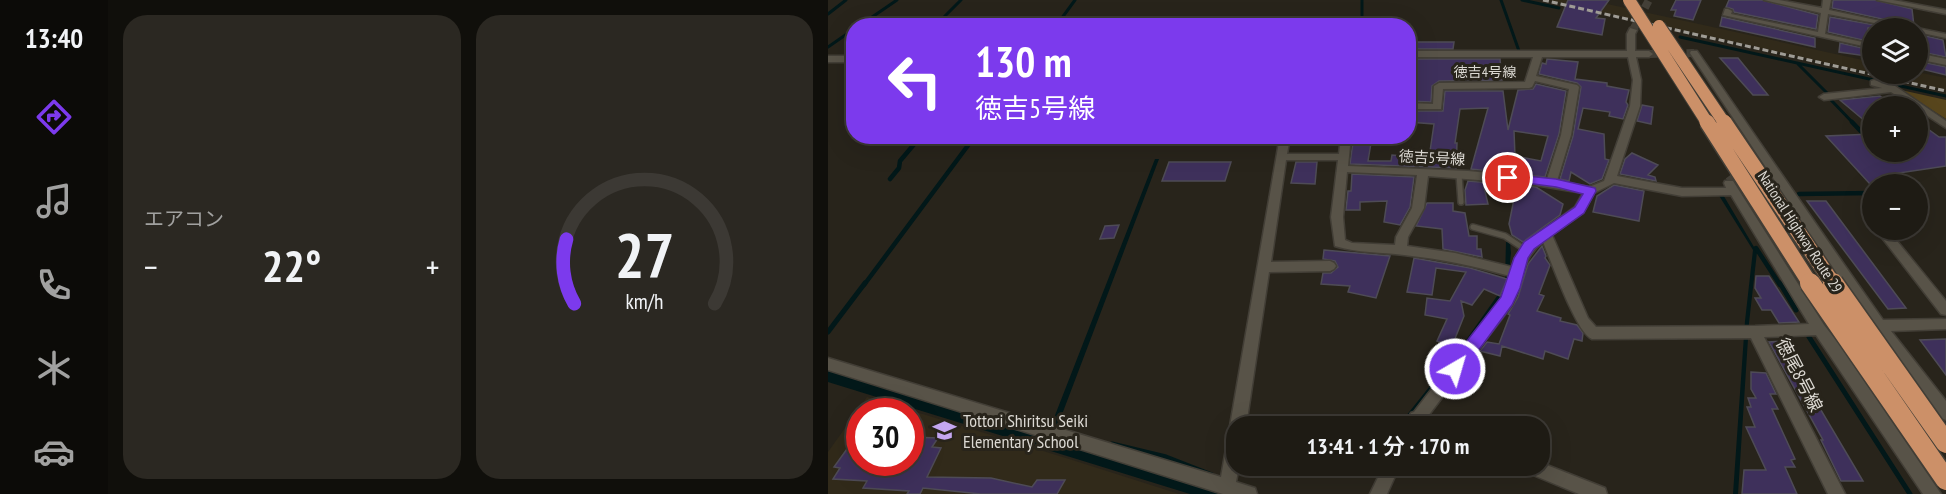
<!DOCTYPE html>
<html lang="ja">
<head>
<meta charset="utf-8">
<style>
	body { margin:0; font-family:"PT Sans Narrow","Noto Sans JP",sans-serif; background:#2b2822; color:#f1f3f6; height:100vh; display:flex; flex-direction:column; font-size:22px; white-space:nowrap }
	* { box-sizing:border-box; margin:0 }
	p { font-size:20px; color:#a1a1a0 }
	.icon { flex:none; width:33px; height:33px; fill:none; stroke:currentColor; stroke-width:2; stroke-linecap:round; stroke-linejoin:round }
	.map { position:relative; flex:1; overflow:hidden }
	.details { display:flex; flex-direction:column; gap:15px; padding:15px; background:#100f0b; width:720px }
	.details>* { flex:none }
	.top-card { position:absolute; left:18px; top:18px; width:570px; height:126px; border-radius:24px; box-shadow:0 6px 24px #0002,0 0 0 2px #3c3934; background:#7c3aed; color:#fff; overflow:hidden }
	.fabs { position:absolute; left:1034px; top:18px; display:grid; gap:12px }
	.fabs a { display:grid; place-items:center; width:66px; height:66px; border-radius:50%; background:#1e1b14; box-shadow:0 6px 24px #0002,0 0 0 2px #3c3934; font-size:30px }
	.speed { position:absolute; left:18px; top:398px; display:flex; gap:12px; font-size:30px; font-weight:700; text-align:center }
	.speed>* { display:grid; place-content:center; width:78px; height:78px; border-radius:50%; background:#1e1b14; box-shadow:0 6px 24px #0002,0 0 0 2px #3c3934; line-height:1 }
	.speed .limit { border:9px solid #d22; background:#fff; color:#111 }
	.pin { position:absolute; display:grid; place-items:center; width:51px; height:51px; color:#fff; margin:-26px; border:3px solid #fff; border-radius:50%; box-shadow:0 2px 6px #0007 }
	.me { position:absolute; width:66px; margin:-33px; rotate:38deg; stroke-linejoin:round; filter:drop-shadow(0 0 4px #0008) }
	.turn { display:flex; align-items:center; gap:21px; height:126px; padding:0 30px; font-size:27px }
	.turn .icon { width:78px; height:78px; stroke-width:2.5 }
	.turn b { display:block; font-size:42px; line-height:51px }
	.big { font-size:45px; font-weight:600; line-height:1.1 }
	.details .widget { flex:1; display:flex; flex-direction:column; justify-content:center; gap:9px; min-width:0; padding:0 21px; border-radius:24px; background:#2b2822 }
	.details .dial { align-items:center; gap:0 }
	.dial svg { height:156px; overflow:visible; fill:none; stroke:#3c3934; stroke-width:7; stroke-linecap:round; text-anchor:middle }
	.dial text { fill:#f1f3f6; stroke:none }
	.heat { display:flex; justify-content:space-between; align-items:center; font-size:33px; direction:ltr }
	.details .tiles { flex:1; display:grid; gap:15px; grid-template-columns:repeat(2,1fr) }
	.trip { position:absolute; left:398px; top:416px; width:324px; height:60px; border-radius:24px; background:#1e1b14; box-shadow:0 6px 24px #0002,0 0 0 2px #3c3934; font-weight:600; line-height:60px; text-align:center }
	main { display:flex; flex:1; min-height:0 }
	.dock { display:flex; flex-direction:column; width:108px; justify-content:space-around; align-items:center; background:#0c0b08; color:#a1a1a0 }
	.dock .icon { width:42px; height:42px }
	.dock .selected { color:#7c3aed }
	.dock b { font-size:27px; color:#f1f3f6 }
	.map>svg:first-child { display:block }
	.built { fill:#312a1a; fill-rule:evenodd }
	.green { fill:#58461d }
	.water { fill:#021819 }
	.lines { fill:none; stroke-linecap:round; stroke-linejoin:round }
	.stream-far2 { stroke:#021819; stroke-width:3 }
	.stream-far1 { stroke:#021819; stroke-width:4.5 }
	.stream { stroke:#021819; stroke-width:5 }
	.building { fill:#3e305b; stroke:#4e4b56; stroke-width:1.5; fill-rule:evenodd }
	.minor-tunnel-far1 { stroke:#433f37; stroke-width:8; stroke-dasharray:8 4.5; stroke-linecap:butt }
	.minor-tunnel { stroke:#433f37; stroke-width:11; stroke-dasharray:11 5; stroke-linecap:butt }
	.service-casing { stroke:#423e36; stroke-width:8 }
	.minor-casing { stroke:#423e36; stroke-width:3 }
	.service { stroke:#585348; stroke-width:5 }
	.minor { fill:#585348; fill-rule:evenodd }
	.rail { stroke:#9f9c95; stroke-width:3; stroke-dasharray:6 3; stroke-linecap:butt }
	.trunk-bridge-far2-casing { stroke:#423e36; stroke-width:14; stroke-linecap:butt }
	.trunk-bridge-far1-casing { stroke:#423e36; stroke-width:18; stroke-linecap:butt }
	.trunk-bridge-casing { stroke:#423e36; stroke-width:23; stroke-linecap:butt }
	.trunk-bridge-far2 { stroke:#cc9068; stroke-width:12 }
	.trunk-bridge-far1 { stroke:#cc9068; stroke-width:15 }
	.trunk-bridge { stroke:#cc9068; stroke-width:20 }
	.route { fill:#7c3aed; stroke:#51269a; stroke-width:1.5 }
	.labels { text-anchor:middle; stroke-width:6; stroke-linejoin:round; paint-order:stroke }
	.far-street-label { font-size:14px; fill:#dcd9d3; stroke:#28241b }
	.street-label { font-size:15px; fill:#dcd9d3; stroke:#28241b }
	.near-street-label { font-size:18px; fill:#dcd9d3; stroke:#28241b }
	.near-poi-label { font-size:18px; fill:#dcd9d3; stroke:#28241b; text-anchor:start }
</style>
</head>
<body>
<main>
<nav class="dock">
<b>13:40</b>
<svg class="icon selected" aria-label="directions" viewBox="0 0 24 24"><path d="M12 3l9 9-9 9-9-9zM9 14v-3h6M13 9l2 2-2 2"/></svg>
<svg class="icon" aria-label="music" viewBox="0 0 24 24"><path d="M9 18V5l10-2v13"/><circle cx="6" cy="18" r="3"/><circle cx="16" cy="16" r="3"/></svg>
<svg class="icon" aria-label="phone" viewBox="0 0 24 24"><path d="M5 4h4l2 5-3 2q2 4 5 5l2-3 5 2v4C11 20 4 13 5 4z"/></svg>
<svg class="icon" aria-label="climate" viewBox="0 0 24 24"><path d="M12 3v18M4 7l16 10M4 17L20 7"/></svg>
<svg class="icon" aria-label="car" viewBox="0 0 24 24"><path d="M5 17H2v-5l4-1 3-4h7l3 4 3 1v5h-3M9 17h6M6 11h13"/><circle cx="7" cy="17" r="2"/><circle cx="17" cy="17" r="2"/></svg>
</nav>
<section class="details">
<div class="tiles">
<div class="widget"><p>エアコン</p>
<div class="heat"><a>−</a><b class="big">22°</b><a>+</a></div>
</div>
<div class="widget dial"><svg viewBox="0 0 100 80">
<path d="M14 69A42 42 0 1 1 86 69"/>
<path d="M14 69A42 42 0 0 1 10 36" stroke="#7c3aed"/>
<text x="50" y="56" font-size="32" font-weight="700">27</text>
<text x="50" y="72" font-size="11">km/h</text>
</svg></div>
</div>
</section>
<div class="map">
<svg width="1118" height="494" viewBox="0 0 1118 494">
	<rect width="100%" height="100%" fill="#28241b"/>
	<path class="built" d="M721,0h40l283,62v11z
		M1089,72l29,6v12l-71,-16z
		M39,397l199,61 113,36h-351v-42zM32,411h50v51h-50z"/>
	<path class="green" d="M1073,90l45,10v19z"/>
	<path class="water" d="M327,159h4l-101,266 -6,-2z
		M894,193l35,59 -8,71 -11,171h-5l12,-173 8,-71 -35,-56z
		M678,242h4l1,11 -4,38 -101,135h-8l63,-79 41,-58 3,-9z
		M0,369l110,36 294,89h-42l-362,-112z"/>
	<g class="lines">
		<path class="stream-far2" d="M534,0v26
			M673,0l18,51
			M694,0l37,8
			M0,14l18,-14
			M31,26l38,-26
			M107,26l26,-26
			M228,26l19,-26
			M852,37l266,59
			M0,47l26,-18
			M969,63l32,32
			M1003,100l23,24"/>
		<path class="stream-far1" d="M1024,122l20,21
			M1067,169l15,15
			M62,179l9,-11 1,-7 21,-25
			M971,194l73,-1
			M928,248l24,37
			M36,285l111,-149"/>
		<path class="stream" d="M952,283l16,27
			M0,332l37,-49
			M981,337l101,157
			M284,444l54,13 46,18"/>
	</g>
	<path class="building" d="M740,0h41l-13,18 9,1 -3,16 -45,-8z
		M848,0h25l-8,20 -19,-4 2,-6h-5z
		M901,0h33l56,15 -2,14 -82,-17 -1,-3 -7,-2z
		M1005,0h42l37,9 2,17 -82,-18z
		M894,17l93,21v9l-95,-21z
		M1002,17l61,11h-23l-1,13 -39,-9z
		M1089,34l26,6 3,17 -29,-6z
		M580,42h46l-1,7h-45z
		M1012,43l26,6v7l-27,-4z
		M892,58h18l30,37h-15z
		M580,59h92l2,21 -63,1 -7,5 -1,16 -23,-1z
		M719,59l31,3 -3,17 32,4v3l22,4 -3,12 2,3 -5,14 -14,-3 1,-4 -27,-4 -5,21 26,5 1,25 4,1 -7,19 -12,5 -19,-12 -2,9 -9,-2 13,-43 8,-49 -4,-4 -38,-9 3,-11 4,1z
		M1089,61l29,6v8l-29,-7z
		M708,84l30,7 -7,43 -14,43 -74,-8 17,-61 -28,1 -5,34h2l-1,25 -106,-4 3,-22 18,1 -3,18h23l1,-6 37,3 5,-34 -26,-2v-11h35l2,-20h58l5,39 10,-40 15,-1zM686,131l34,5 -7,25 -26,-5z
		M1052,96l10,7 -18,2v22l-32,-27z
		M814,105l11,2 -2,17 -14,-3z
		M1089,121l22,16h7v29l-54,8 9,10h-31l-44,-48 46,-2v18h45z
		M804,153l26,12 -10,10 7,2 1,4 -36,-7 5,-15z
		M341,162h62l-6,19h-63z
		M468,162h21l-2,22 -24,-1z
		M524,174l62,3 -4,30 -10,18 -16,-3 3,-21 -27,1v8h-14l2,-19h3z
		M640,181l68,6 27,17 -3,11 -37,27 -11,-7 -3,-11 5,-25 -3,-1 3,-12 -30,1 4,17 -22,1 -1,-15z
		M786,185l30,6 -5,30 -46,-9 4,-16z
		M979,201h19l80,107 -18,1z
		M599,203h26v8l12,2 4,23h8v13h4l1,8 -39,-8 -1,-20 -26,-3z
		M291,225l-5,13 -14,1 5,-13z
		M714,246l4,10 -1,2 5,7 -11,29 5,2 -7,15 24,7 -1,3 17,4 6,8 -1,8 -8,-2 -6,20 -23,-8 -2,8 -41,-13 -2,10 -20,-5 7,-9 12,2 11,-29 -2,-1 10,-17 10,-33z
		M496,250l66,6 -14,42 -28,-6 2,-6 -29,-2 2,-11h8l7,-6 -3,-6 -12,-2z
		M586,258l56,10 37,11 -7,17 -16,-7 -12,16 -11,-4 3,15 -12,30 -15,-5 10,-22 -22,-4 2,-17 23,3 16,-29 -30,-4 -4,27 -25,-3z
		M928,276h13l30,46 -20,1 -8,-13h-9l-7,-12h6l-6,-10z
		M1118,339v36l-26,-35z
		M955,341l29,54 51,86h-22l-20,-41h2l-54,-98z
		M923,372l15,1 10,21h-6l8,15h-6l23,50 -4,1 4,7h-10l12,27h-55l2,-24h22l-20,-43h9l-8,-20h4l-3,-9h8l-5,-9z
		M82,437l28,1 -6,9 9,1 -14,29 64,1 41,9 5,-7h28l-8,14h-76l-58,-6 -3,6h-13l2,-3 -46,-3 4,-7 -34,-2 7,-11 -6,-1 13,-18 13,-3v16h50z"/>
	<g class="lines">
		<path class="minor-tunnel-far1" d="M805,30l16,-30
			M821,54l45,-1"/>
		<path class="minor-tunnel" d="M901,183l36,-27"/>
		<defs>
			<path id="service" d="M631,175l2,27
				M645,227l32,9 21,14"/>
			<path id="minor" d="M936,0h15l43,8 1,-8h8l-2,10 84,18h-13l-72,-14 -3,20 47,10v4l-149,-33 2,-6h3l4,2 -1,3 87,18 3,-19z
				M1049,0h16l53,10v4z
				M802,28l7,2 -2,4v17h14l4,3 -4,3h-13l5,23 -1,26 -23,70 65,12h44l-2,-5 1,-2h8l91,144 15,19 102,150h-18l-107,-159 -52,2 81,157h-17l-77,-156 -159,1c-16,-6 -41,-79 -49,-97 -22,16 -20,40 -31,63l-84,111 11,5 3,5h-38l7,-13 3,-1 88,-114 8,-22c-36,-10 -68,-17 -106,-21 -23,-3 -46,-2 -69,-9l-4,-29 7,-57h-52l-15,102 59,-1 4,2 2,3 -2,3 -4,2 -61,1 -23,154h-10v39h3l-3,17 19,6 2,6h-34l-395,-124v-12l393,119 7,-39 3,-5 3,-1 -4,-6 50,-290h10l-3,18h52l2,-18h10l-3,30 120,5 79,8 14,-44 8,-46 -34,-8 -3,6 -3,1 -86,1 -2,20h-33v-6l25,1 1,-18 5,-3 86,-1 8,-25h-125v-6h219v-17zM714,57h86l5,23 -3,26 -26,75 -15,6 -32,-6 14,-46 8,-48 -2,-2 -41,-9zM519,172l70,3 -5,33 -16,29 -1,8 -43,-2 -7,-3 -2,-23zM600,176l101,8 54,9 -8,14 -50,36 -10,15 -3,9 -57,-14 -48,-7 1,-9 16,-29zM786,183l68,13 49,-1 78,129 -54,2 -159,1 -8,-9 -36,-83 31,-22 11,-20z
				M1086,28h3l29,6v4l-29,-6v-4z
				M863,51h6c62,90 123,180 186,269l63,-1v10l-55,2 55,70v19l-5,-2 -67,-88 -184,-277z
				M1089,53l29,6v6l-29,-6z
				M0,56h26v6h-26z
				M1046,80l21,6 51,35v7l-29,-19v-3h-4l-22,-14 -67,8 -5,-3 5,-3 58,-6 -11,-3v-4z
				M1048,230h12l58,71v14l-5,-1z
				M711,462l66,26 2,6h-28l-58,-24 -2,-5h20z
				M556,465h16l-13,29h-17z"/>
		</defs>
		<use href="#service" class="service-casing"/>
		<use href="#minor" class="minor-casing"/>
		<use href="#service" class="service"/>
		<use href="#minor" class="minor"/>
		<path class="rail" d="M715,0l403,91"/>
		<defs>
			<path id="trunk-bridge-far2" d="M801,0l79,124
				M831,26l66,98"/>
			<path id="trunk-bridge-far1" d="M879,122l104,163
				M896,122l110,163"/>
			<path id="trunk-bridge" d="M982,283l136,197
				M1005,283l113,160"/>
		</defs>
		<use href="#trunk-bridge-far2" class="trunk-bridge-far2-casing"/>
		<use href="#trunk-bridge-far1" class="trunk-bridge-far1-casing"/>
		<use href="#trunk-bridge" class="trunk-bridge-casing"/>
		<use href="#trunk-bridge-far2" class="trunk-bridge-far2"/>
		<use href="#trunk-bridge-far1" class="trunk-bridge-far1"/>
		<use href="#trunk-bridge" class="trunk-bridge"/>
	</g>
	<path class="route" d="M680,174l48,5 39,9 1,3 -12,22 -50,36 -6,9 -8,30 -8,17 -51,69 -6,2 -6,-2 -2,-5 2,-5 52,-67 13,-39 10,-16 51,-35 8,-13 -27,-7 -52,-7 -2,-2z"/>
	<defs>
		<symbol id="school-bare" viewBox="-9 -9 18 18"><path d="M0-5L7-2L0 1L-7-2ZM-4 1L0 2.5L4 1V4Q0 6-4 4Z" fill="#c5a7f1" stroke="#28241b" stroke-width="2.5" paint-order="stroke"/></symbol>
	</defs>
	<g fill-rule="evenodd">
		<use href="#school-bare" x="100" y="414" width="33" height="33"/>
	</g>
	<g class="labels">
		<g class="far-street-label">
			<text x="657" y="77">徳吉4号線</text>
		</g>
		<g class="street-label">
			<text transform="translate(604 158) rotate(3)" y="5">徳吉5号線</text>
			<text transform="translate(972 232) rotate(57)" y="5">National Highway Route 29</text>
		</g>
		<g class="near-street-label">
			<text transform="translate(971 375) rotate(63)" y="6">徳尾8号線</text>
		</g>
		<g class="near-poi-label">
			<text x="135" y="427">Tottori Shiritsu Seiki<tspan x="135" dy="21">Elementary School</tspan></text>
		</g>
	</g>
</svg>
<div class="fabs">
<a><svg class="icon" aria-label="layers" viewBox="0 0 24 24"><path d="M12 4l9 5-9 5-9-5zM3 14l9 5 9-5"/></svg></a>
<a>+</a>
<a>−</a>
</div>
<div class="speed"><div class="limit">30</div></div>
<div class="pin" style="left:680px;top:178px;background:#d93025"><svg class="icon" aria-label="arrive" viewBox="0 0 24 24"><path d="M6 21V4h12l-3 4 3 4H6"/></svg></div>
<svg class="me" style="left:627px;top:369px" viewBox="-20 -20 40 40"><circle r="17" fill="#7c3aed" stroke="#fff" stroke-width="3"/><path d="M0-11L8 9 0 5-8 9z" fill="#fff"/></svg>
<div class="trip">13:41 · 1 分 · 170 m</div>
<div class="top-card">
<div class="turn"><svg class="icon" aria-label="left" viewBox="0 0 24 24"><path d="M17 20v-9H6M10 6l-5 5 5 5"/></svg><div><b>130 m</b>徳吉5号線</div></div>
</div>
</div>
</main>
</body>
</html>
